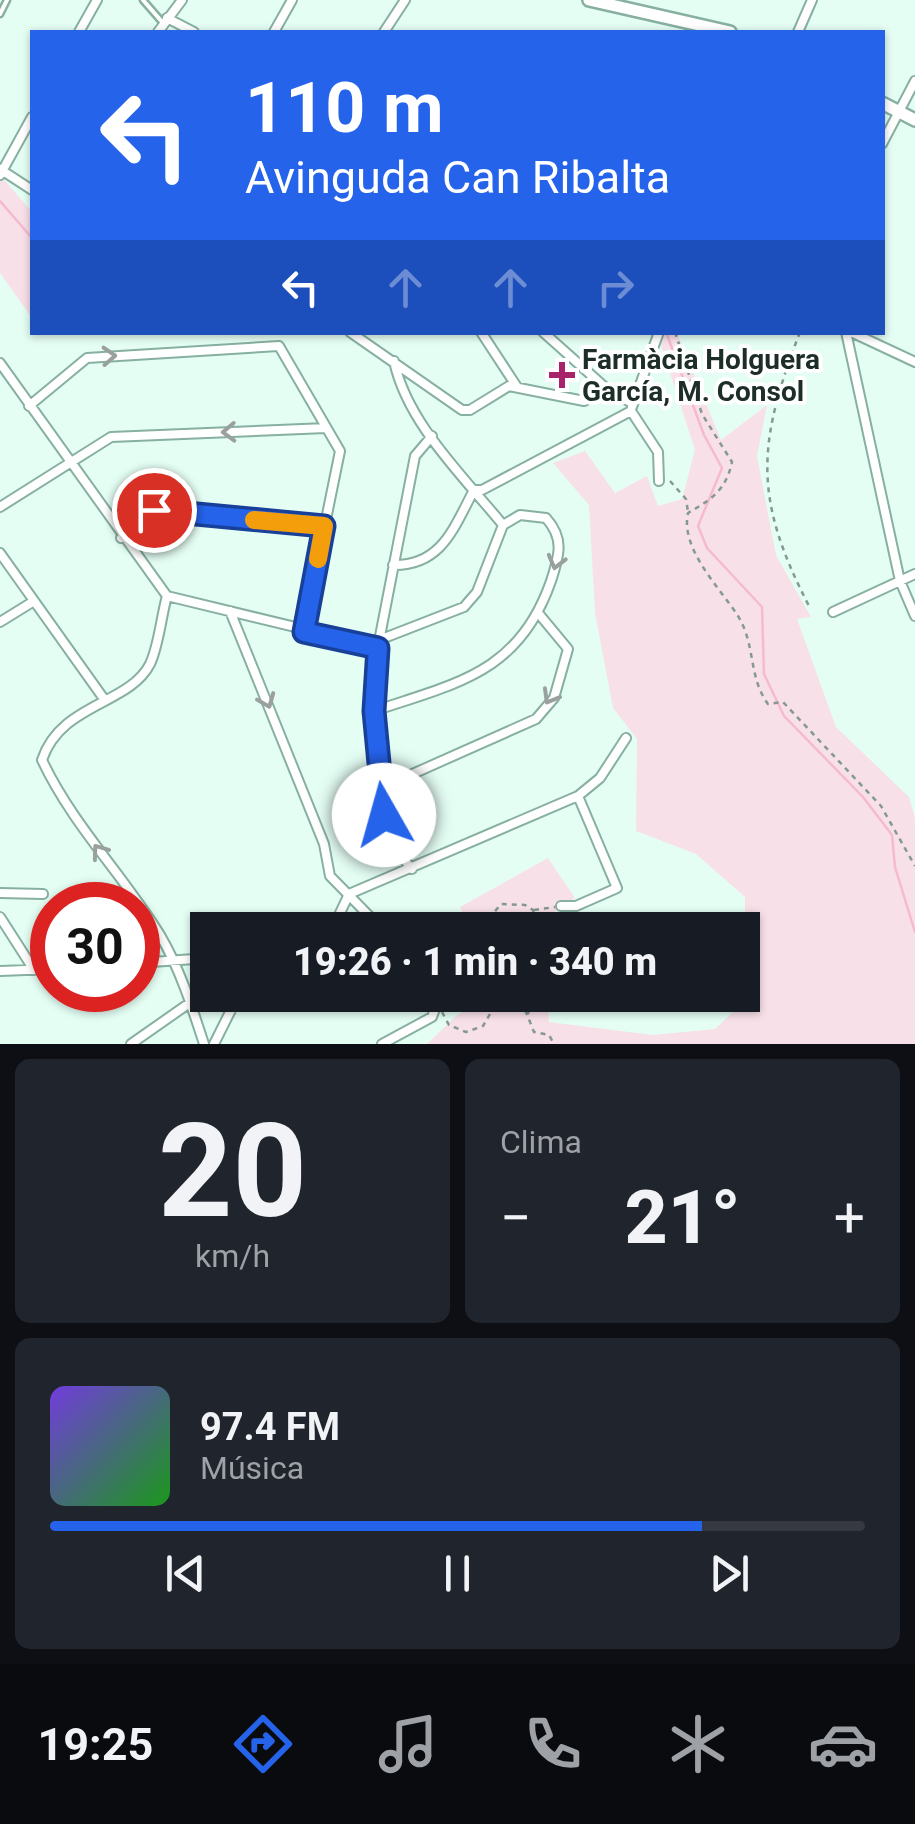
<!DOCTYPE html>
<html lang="es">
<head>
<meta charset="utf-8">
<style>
	body { margin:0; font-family:Roboto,sans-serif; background:#20242c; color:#f1f3f6; height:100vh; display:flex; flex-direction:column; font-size:38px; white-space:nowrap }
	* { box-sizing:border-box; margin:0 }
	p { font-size:32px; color:#9ea1a6 }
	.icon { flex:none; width:55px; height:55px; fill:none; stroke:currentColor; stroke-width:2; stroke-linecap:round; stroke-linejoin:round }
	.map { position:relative; height:1044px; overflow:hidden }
	.panel { display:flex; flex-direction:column; gap:15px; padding:15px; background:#0d0f14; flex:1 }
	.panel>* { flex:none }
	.guide { position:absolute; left:30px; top:30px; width:855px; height:305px; border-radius:0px; box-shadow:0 2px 8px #0004; background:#2563eb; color:#fff; overflow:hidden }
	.speed { position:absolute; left:30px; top:882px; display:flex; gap:20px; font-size:50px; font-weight:700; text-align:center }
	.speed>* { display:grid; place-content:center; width:130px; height:130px; border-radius:50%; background:#171b24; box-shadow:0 2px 8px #0004; line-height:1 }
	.speed .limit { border:15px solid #d22; background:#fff; color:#111 }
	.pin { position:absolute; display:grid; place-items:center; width:85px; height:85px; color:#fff; margin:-42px; border:5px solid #fff; border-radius:50%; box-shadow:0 2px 10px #0007 }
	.me { position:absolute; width:110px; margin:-55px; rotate:353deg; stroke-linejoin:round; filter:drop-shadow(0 0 8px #0008) }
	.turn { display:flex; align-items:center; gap:35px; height:210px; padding:0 50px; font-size:45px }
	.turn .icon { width:130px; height:130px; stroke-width:2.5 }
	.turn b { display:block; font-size:70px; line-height:85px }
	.lanes { display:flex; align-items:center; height:95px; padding:0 50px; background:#0003; justify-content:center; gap:50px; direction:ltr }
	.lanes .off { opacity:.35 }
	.big { font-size:75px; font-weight:800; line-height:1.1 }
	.panel .tile { flex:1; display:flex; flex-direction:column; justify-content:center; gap:15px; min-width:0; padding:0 35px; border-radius:15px; background:#20242c }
	.panel .dial { align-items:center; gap:0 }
	.dial b { font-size:130px; line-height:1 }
	.song { display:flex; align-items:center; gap:30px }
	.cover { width:120px; height:120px; border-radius:15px; background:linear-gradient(135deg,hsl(260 70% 55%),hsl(120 70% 35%)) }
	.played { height:10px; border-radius:5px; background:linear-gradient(90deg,#2563eb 80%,#363941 80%) }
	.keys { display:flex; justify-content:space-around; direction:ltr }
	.heat { display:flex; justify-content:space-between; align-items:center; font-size:55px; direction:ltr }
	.panel .tiles { flex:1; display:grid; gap:15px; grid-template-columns:1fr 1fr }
	.tile:last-child { grid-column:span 2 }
	.trip { position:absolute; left:190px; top:912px; width:570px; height:100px; border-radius:0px; background:#171b24; box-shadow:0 2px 8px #0004; font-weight:800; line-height:100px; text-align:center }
	.dock { display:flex; height:160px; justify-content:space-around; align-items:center; background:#090b0e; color:#9ea1a6 }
	.dock .icon { width:70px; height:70px }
	.dock .selected { color:#2563eb }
	.dock b { font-size:45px; color:#f1f3f6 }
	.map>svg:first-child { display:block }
	.green { fill:#f8e0e9 }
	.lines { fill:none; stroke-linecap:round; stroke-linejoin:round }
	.stream { stroke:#f5bad1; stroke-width:2.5 }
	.lane-casing { stroke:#87b0a1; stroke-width:9 }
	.street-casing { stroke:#87b0a1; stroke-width:12 }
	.secondary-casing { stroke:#87b0a1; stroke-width:16 }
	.path { stroke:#849991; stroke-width:2.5; stroke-dasharray:5 5; stroke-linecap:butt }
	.lane { stroke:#fff; stroke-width:4 }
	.street { stroke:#fff; stroke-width:8 }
	.secondary { stroke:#fff; stroke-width:11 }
	.oneway { stroke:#99a09e }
	.route-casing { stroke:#184099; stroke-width:25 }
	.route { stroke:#2563eb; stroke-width:18 }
	.slow { stroke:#f59e0b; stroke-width:18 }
	.poi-dot { fill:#a9236b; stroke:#fff; stroke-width:4 }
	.labels { text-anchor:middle; stroke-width:8; stroke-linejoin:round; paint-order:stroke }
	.poi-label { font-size:28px; font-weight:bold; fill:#1d2d27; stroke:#fff; text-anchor:start }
</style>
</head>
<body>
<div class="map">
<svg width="915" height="1044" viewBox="0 0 915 1044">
	<rect width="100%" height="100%" fill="#e4fef4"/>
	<path class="green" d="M0,175l32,37v106l-32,-45z
		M657,333h20l44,107 46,-35 -10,51 19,99 35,62 -14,2 39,108 73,70 6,21v226h-488l29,-28 32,-21h60l1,27 104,13 62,-6 30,-28v-104l-49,-43 -60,-23 1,-92 -24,-31 -18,-95 -6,-108 -36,-42 32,-12 30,42 32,-17 11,30 24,-7 13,-49z
		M548,858l27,40 -28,19v13h-78l-9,-23z"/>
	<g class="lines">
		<path class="stream" d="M0,201l32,37
			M666,332l38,103 18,33 -24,58 9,22 55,59 2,67 20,42 79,81 29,38 3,32 20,65"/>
		<defs>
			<path id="lane" d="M143,0l20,23
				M0,14l7,-14"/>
			<path id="street" d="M167,18l27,14
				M79,32l18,-32
				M158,32l24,-32
				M274,32l18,-32
				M384,32l21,-32
				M798,32l14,-32
				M882,144l33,-63
				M0,169l32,21
				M0,175l32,-58
				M350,332l112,78h8l39,-24 75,15 24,-11
				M481,332l36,55
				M543,332l65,58 24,13
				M846,332l54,249 15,35
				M851,332l64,30
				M394,361c13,62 70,116 109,164
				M0,363l167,233 211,51
				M29,406l58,-48 192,-12 61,105 -37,181
				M632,407l27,-75
				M631,411l27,41 1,29
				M0,507l111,-70 215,-9
				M121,538l33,-28 170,17
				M0,553l104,146
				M393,565c49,1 61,-38 81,-75h8l149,-79
				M167,596c-6,21 -8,49 -17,68 -21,41 -89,39 -108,96 30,64 81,115 118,175 20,34 32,72 44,109
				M230,611l94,233 6,32 53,54
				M833,612l82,-38
				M0,622l34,-21
				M379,640l85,-33 13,-15 26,-67
				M374,711c83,-28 145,-38 177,-130 8,-25 14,-42 -5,-63l-26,-3 -17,10
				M381,788l155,-69 18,-21 14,-49 -29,-35
				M412,869l-24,-28 -14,-130v-44l41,-211 17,-20
				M0,893l43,1
				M349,894l229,-98 22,-18 26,-40
				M561,906h15l41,-18 -39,-92
				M0,917l34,53
				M332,930l17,-36
				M138,963l70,-5
				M0,971l52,-2
				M131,1044l60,-42
				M214,1044l18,-36 20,-13
				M382,1044l50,-27 8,-22"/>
			<path id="secondary" d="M589,0l141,32
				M882,103l33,17"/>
		</defs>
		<use href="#lane" class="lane-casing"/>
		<use href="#street" class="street-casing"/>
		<use href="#secondary" class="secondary-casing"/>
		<path class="path" d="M675,332l27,82 30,48c-6,28 -20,37 -44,51 -8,36 32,75 50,103 18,29 10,61 30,88l15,-2 98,104 34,60
			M800,332c-43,112 -47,166 9,274
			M670,481l16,18 2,13
			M534,910l21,-3
			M493,930l-1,-15 9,-11 24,1 8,5 3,20
			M442,1012l7,13 17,7 17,-6 14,-24 11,-2 18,12 8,20 15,3 5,9
			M528,1014l6,-19"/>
		<use href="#lane" class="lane"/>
		<use href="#street" class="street"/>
		<use href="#secondary" class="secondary"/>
	</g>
	<defs><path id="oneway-chevron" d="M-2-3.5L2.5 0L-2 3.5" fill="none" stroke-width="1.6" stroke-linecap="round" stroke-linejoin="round" transform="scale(2.5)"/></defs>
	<g class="oneway">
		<use href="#oneway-chevron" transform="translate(109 356) rotate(-3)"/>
		<use href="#oneway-chevron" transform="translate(229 432) rotate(178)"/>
		<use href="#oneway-chevron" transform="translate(556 562) rotate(105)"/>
		<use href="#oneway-chevron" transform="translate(550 697) rotate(120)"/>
		<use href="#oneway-chevron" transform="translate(267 701) rotate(68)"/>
		<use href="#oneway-chevron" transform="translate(99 851) rotate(-126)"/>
	</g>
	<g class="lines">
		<defs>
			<path id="route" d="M154,510l170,16 -20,106 74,16 -4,63 10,104"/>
		</defs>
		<use href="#route" class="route-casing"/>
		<use href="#route" class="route"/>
		<path class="slow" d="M254,520l70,6 -6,33"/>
	</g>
	<path class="poi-dot" d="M557 360h10v10h10v10h-10v10h-10v-10h-10v-10h10z"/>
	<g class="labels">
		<g class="poi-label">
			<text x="582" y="369">Farmàcia Holguera<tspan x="582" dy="32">García, M. Consol</tspan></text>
		</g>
	</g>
</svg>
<div class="speed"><div class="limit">30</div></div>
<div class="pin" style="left:154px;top:510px;background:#d93025"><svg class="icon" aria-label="arrive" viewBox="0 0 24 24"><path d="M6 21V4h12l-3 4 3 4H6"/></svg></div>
<svg class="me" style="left:384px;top:815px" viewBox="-20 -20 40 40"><circle r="19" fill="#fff"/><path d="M0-13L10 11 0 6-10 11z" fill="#2563eb"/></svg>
<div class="trip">19:26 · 1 min · 340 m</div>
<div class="guide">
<div class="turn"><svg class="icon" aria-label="left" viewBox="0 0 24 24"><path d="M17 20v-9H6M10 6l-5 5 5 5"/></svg><div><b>110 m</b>Avinguda Can Ribalta</div></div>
<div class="lanes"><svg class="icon" aria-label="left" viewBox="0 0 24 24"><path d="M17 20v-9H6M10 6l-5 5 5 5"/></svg><svg class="icon off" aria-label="ahead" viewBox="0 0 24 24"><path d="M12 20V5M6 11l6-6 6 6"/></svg><svg class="icon off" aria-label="ahead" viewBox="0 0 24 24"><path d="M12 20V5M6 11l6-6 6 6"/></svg><svg class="icon off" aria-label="right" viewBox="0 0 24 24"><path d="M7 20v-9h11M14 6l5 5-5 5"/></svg></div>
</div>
</div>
<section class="panel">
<div class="tiles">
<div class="tile dial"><b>20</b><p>km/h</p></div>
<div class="tile"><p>Clima</p>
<div class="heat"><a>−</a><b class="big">21°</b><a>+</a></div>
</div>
<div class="tile">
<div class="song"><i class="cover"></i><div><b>97.4 FM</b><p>Música</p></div></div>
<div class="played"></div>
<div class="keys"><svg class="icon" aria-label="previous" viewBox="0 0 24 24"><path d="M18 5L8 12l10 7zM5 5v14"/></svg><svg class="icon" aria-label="pause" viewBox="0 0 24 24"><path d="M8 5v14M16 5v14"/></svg><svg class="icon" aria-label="next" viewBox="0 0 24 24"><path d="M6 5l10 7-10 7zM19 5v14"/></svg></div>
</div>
</div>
</section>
<nav class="dock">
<b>19:25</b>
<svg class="icon selected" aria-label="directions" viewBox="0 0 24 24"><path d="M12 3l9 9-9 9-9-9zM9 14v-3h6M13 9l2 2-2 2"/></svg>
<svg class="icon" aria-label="music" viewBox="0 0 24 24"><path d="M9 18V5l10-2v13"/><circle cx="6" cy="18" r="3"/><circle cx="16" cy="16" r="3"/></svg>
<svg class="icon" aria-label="phone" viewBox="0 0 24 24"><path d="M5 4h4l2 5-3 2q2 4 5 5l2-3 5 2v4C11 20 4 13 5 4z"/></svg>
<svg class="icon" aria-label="climate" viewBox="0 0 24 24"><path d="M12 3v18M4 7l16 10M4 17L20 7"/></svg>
<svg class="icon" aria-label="car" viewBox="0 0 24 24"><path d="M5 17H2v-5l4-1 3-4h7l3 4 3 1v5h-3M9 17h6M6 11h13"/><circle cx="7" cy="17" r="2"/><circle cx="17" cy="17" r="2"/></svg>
</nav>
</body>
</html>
